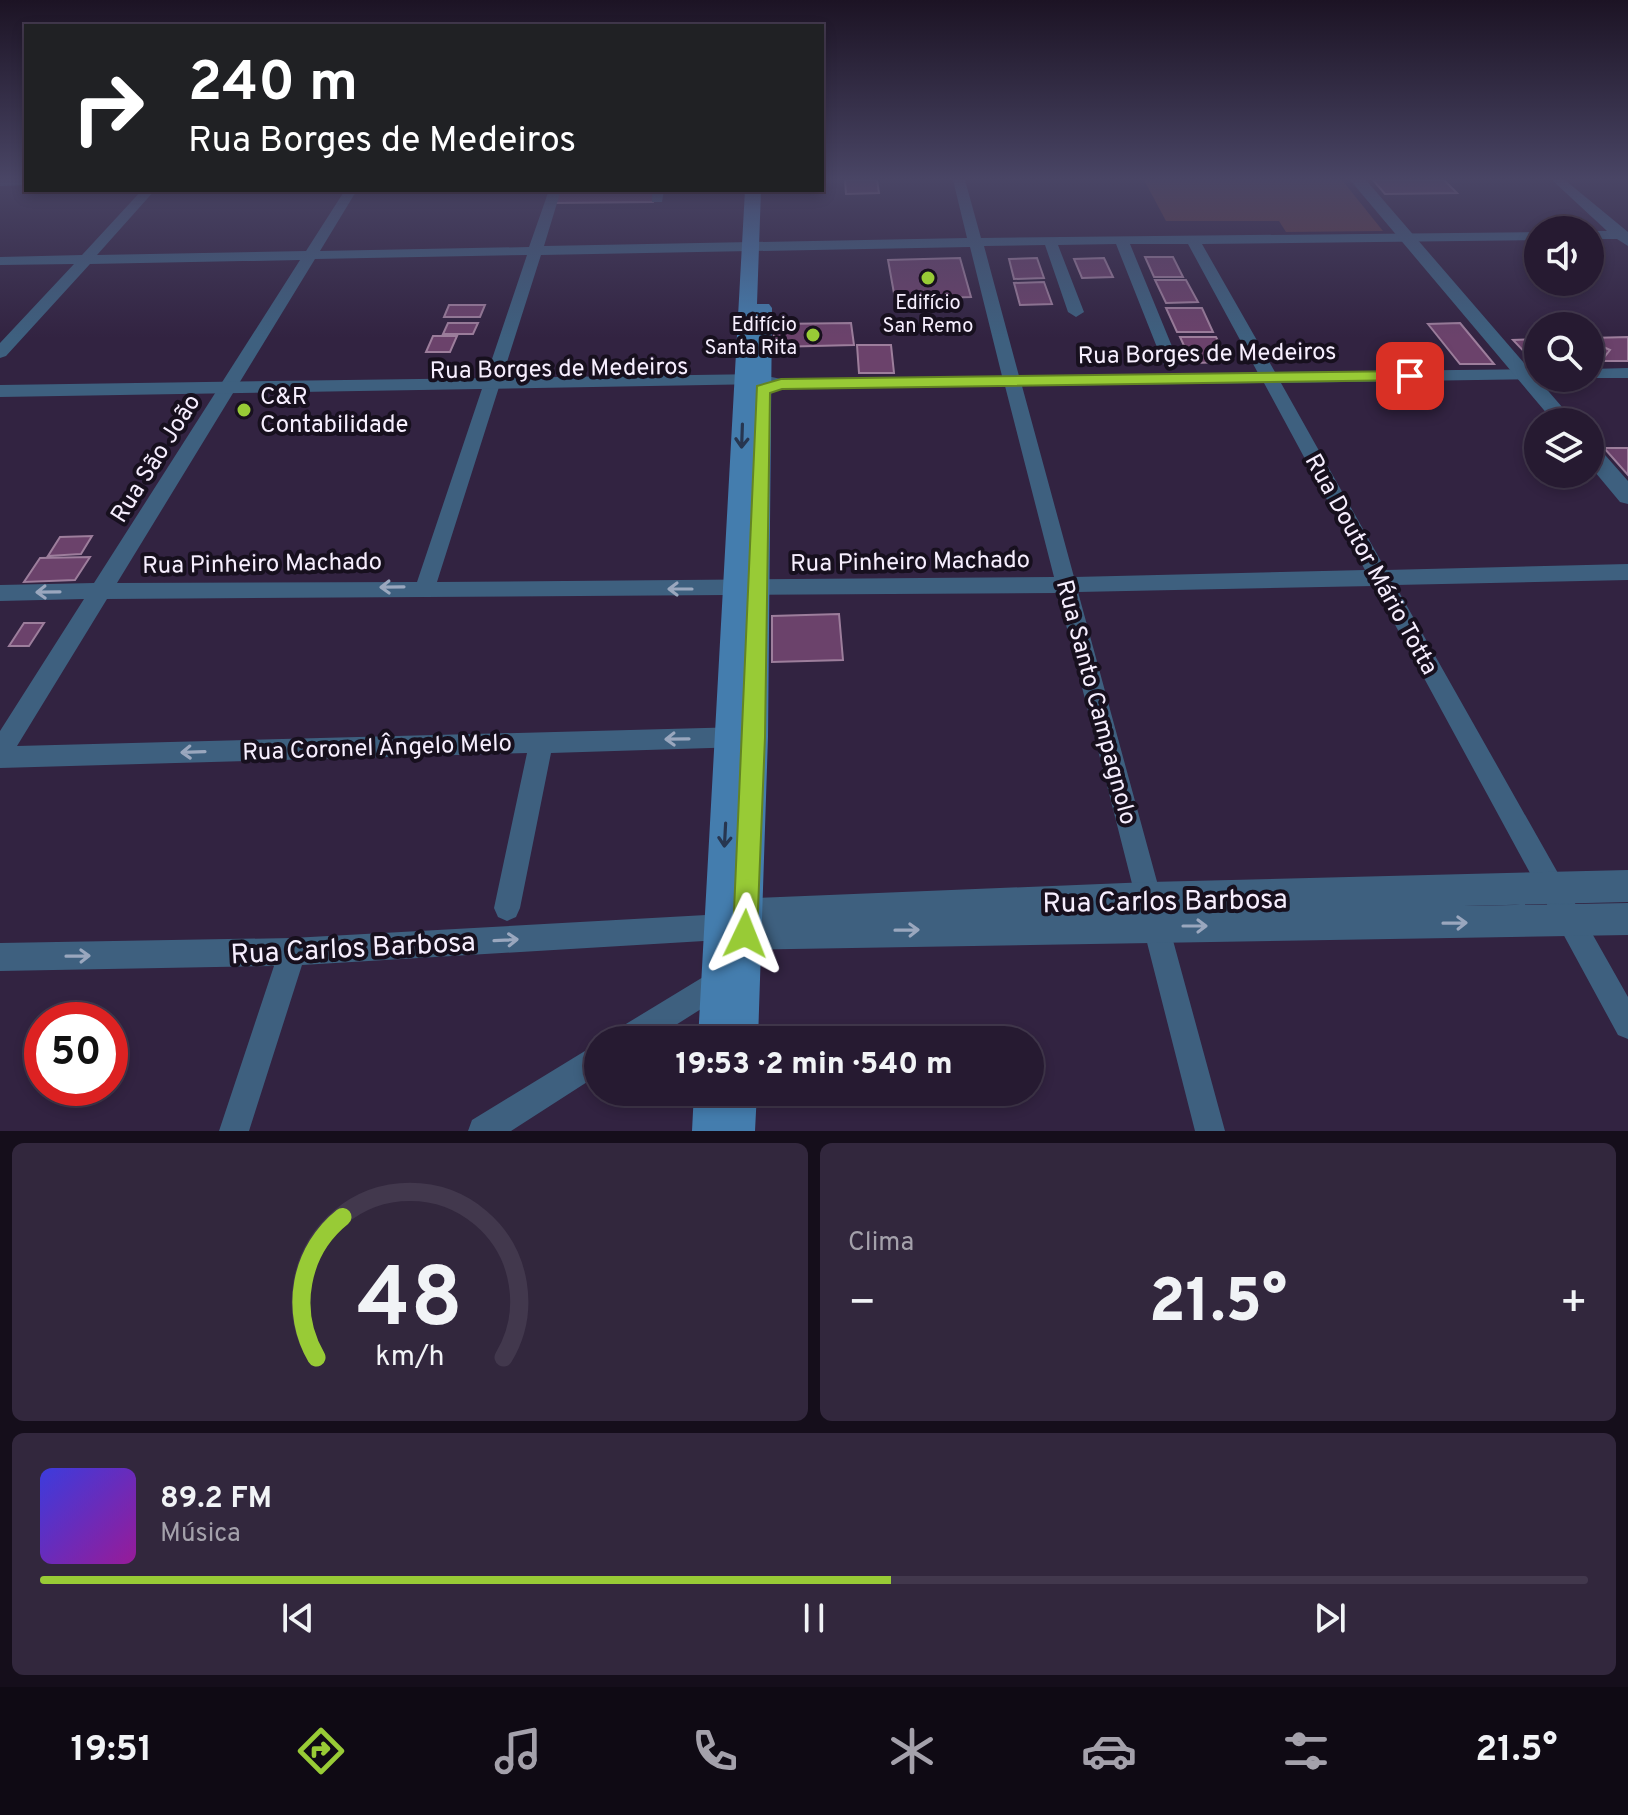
<!DOCTYPE html>
<html lang="pt">
<head>
<meta charset="utf-8">
<style>
	body { margin:0; font-family:Overpass,sans-serif; background:#32273d; color:#f1f3f6; height:100vh; display:flex; flex-direction:column; font-size:30px; white-space:nowrap }
	* { box-sizing:border-box; margin:0 }
	p { font-size:26px; color:#a4a1ab }
	.icon { flex:none; width:44px; height:44px; fill:none; stroke:currentColor; stroke-width:2; stroke-linecap:round; stroke-linejoin:round }
	.map { position:relative; height:1131px; overflow:hidden }
	.drawer { display:flex; flex-direction:column; gap:12px; padding:12px; background:#150e1b; flex:1 }
	.drawer>* { flex:none }
	.guide { position:absolute; left:24px; top:24px; width:800px; height:168px; border-radius:0px; box-shadow:0 4px 12px #0003,0 0 0 2px #42384d; background:#202124; color:#fff; overflow:hidden }
	.controls { position:absolute; left:1524px; top:216px; display:grid; gap:16px }
	.controls a { display:grid; place-items:center; width:80px; height:80px; border-radius:50%; background:#261a31; box-shadow:0 4px 12px #0003,0 0 0 2px #42384d; font-size:40px }
	.speed { position:absolute; left:24px; top:1002px; display:flex; gap:16px; font-size:40px; font-weight:700; text-align:center }
	.speed>* { display:grid; place-content:center; width:104px; height:104px; border-radius:50%; background:#261a31; box-shadow:0 4px 12px #0003,0 0 0 2px #42384d; line-height:1 }
	.speed .limit { border:12px solid #d22; background:#fff; color:#111 }
	.pin { position:absolute; display:grid; place-items:center; width:68px; height:68px; color:#fff; margin:-34px; border-radius:16px; box-shadow:0 4px 12px #0006 }
	.me { position:absolute; width:88px; margin:-44px; rotate:2deg; stroke-linejoin:round; filter:drop-shadow(0 0 6px #0008) }
	.turn { display:flex; align-items:center; gap:28px; height:168px; padding:0 32px; font-size:36px }
	.turn .icon { width:104px; height:104px; stroke-width:2.5 }
	.turn b { display:block; font-size:56px; line-height:68px }
	.big { font-size:60px; font-weight:800; line-height:1.1 }
	.drawer .card { flex:1; display:flex; flex-direction:column; justify-content:center; gap:12px; min-width:0; padding:0 28px; border-radius:12px; background:#32273d }
	.drawer .dial { align-items:center; gap:0 }
	.dial svg { height:208px; overflow:visible; fill:none; stroke:#42384d; stroke-width:7; stroke-linecap:round; text-anchor:middle }
	.dial text { fill:#f1f3f6; stroke:none }
	.song { display:flex; align-items:center; gap:24px }
	.cover { width:96px; height:96px; border-radius:12px; background:linear-gradient(135deg,hsl(240 70% 55%),hsl(300 70% 35%)) }
	.played { height:8px; border-radius:4px; background:linear-gradient(90deg,#98cb36 55%,#42384d 55%) }
	.keys { display:flex; justify-content:space-around; direction:ltr }
	.heat { display:flex; justify-content:space-between; align-items:center; font-size:44px; direction:ltr }
	.drawer .tiles { flex:1; display:grid; gap:12px; grid-template-columns:1fr 1fr }
	.card:last-child { grid-column:span 2 }
	.trip { position:absolute; left:584px; top:1026px; width:460px; height:80px; border-radius:40px; background:#261a31; box-shadow:0 4px 12px #0003,0 0 0 2px #42384d; font-weight:800; line-height:80px; text-align:center }
	.tab-bar { display:flex; height:128px; justify-content:space-around; align-items:center; background:#0f0a14; color:#a4a1ab }
	.tab-bar .icon { width:56px; height:56px }
	.tab-bar .selected { color:#98cb36 }
	.tab-bar b { font-size:36px; color:#f1f3f6 }
	.map>svg:first-child { display:block }
	.green { fill:#5f3a41 }
	.building { fill:#6b426b; stroke:#9d7e9c; stroke-width:2 }
	.lines { fill:none; stroke-linecap:round; stroke-linejoin:round }
	.minor { fill:#3e607f; fill-rule:evenodd }
	.tertiary { fill:#3e607f; fill-rule:evenodd }
	.secondary { fill:#447dae; fill-rule:evenodd }
	.oneway { stroke:#273650 }
	.oneway2 { stroke:#9aa7be }
	.route { fill:#98cb36; stroke:#638423; stroke-width:2 }
	.poi-dot { fill:#98cb36; stroke:#17101e; stroke-width:3 }
	.labels { text-anchor:middle; stroke-width:8; stroke-linejoin:round; paint-order:stroke }
	.far-poi-label { font-size:20px; fill:#f6eefe; stroke:#17101e }
	.street-label { font-size:24px; fill:#f6eefe; stroke:#17101e }
	.poi-label { font-size:24px; fill:#f6eefe; stroke:#17101e; text-anchor:start }
	.near-street-label { font-size:28px; fill:#f6eefe; stroke:#17101e }
</style>
</head>
<body>
<div class="map">
<svg width="1628" height="1131" viewBox="0 0 1628 1131">
	<rect width="100%" height="100%" fill="#322341"/>
	<path class="green" d="M1144,180h198l41,51 -97,1 -7,-11h-113z"/>
	<path class="building" d="M845,180h32l2,13 -33,1z
		M1373,180h71l13,13 -72,1z
		M559,190h96l-2,12 -98,1z
		M1145,257h28l10,20h-29z
		M960,258l11,39 -76,2 -7,-39z
		M1037,258l7,20 -30,1 -5,-20z
		M1104,258l9,19 -31,1 -8,-19z
		M1155,280h31l12,22 -32,1z
		M1044,282l8,22 -32,1 -6,-22z
		M449,305h36l-5,12h-36z
		M1166,308h36l11,24h-36z
		M448,323h30l-5,11h-30z
		M851,323l3,22 -80,2v-23z
		M1460,323l34,41h-34l-32,-40z
		M433,336h24l-7,16h-24z
		M1180,337h36l13,25 -37,1z
		M1628,337v24h-38v-23z
		M1538,339v23h-4l-21,-22z
		M1590,341l20,9 -8,10h-12z
		M857,345h34l3,28h-35z
		M1604,448h24v27z
		M1604,448h24v27z
		M92,536l-11,18 -33,2 12,-19z
		M90,557l-15,23 -51,2 16,-24z
		M839,614l4,46 -71,2v-46z
		M24,623h20l-15,23h-20z"/>
	<g class="lines">
		<path class="minor" d="M0,180h26v5l-26,1z
			M953,180h12l16,58 557,-6v8l-336,4 73,128 263,-3v9h4l-4,1 -257,4 105,187 242,-6v16l-233,5 233,412v42l-10,-4 -244,-449 -296,6 147,539h-30l-137,-538 -951,6 -90,147 725,-19 8,3 4,7 -4,7 -8,3 -191,6 -31,155 -4,9 -9,4 -9,-4 -4,-9 33,-155 -527,15v-37l84,-132 -84,2v-16l94,-2 206,-323 -210,4 -84,92 -6,2v-15l74,-79 -74,1v-8l82,-2 60,-65h13l-58,65 209,-4 39,-61h12l-37,61 209,-4 20,-57h12l-17,56 423,-8zM1116,244l48,121h12l2,-4 -48,-117h58l70,129 -239,3 -35,-130 61,-1 23,67 8,5 8,-5 -26,-67zM970,247l32,129 -221,3 -19,-4 -8,5 2,4 25,5 224,-3 49,191 -617,5 104,-327zM527,255l-110,327 -300,1 198,-324zM1264,383l101,187 -291,7 -52,-191z
			M1552,180h13l63,52v14l-11,-7h-27v-8h17z
			M652,190h12l-2,12h-10z
			M1628,368v10h-42h4v-9z
			M706,915l24,10 3,10 -3,10 -10,3 -16,-7 -402,24 -53,166h-30l55,-165 -274,5v-28l292,-5z
			M718,968l10,4 4,10 -4,10 -76,48h-40l4,-10z
			M598,1043v32l-87,56h-43l4,-11z"/>
		<path class="tertiary" d="M1350,180h16l209,242h-21z
			M762,374l7,2 3,4 -3,4 -769,13v-12z
			M1590,445l8,2 30,34v23l-8,-2 -30,-36z
			M1628,870v32l-164,4 164,-3v32l-897,15 -11,-5 -5,-11 4,-10 -4,-9 5,-11 11,-5 418,-17z"/>
		<path class="secondary" d="M745,190h16l-4,114h12l3,4 -4,429 -10,303h-60z
			M694,1092h63l-2,39h-63z"/>
	</g>
	<defs><path id="oneway-shaft" d="M-6 0H5M1.5-3L5.5 0L1.5 3" fill="none" stroke-width="1.6" stroke-linecap="round" stroke-linejoin="round" transform="scale(2)"/></defs>
	<g class="oneway">
		<use href="#oneway-shaft" transform="translate(742 436) rotate(92)"/>
		<use href="#oneway-shaft" transform="translate(725 835) rotate(93)"/>
	</g>
	<g class="oneway2">
		<use href="#oneway-shaft" transform="translate(392 587) rotate(179)"/>
		<use href="#oneway-shaft" transform="translate(680 589) rotate(-180)"/>
		<use href="#oneway-shaft" transform="translate(48 592) rotate(179)"/>
		<use href="#oneway-shaft" transform="translate(677 739) rotate(179)"/>
		<use href="#oneway-shaft" transform="translate(193 752) rotate(178)"/>
		<use href="#oneway-shaft" transform="translate(1455 923) rotate(-1)"/>
		<use href="#oneway-shaft" transform="translate(1195 926)"/>
		<use href="#oneway-shaft" transform="translate(907 930) rotate(-1)"/>
		<use href="#oneway-shaft" transform="translate(506 940) rotate(-3)"/>
		<use href="#oneway-shaft" transform="translate(78 956) rotate(-1)"/>
	</g>
	<linearGradient id="sky" x2="0" y2="1"><stop stop-color="#1c1324"/><stop offset="0.53" stop-color="#494565"/><stop offset="1" stop-color="#494565" stop-opacity="0"/></linearGradient>
	<rect width="1628" height="338" fill="url(#sky)"/>
	<path class="route" d="M1410,371l7,5 -2,4 -633,9 -12,4 -5,344 -8,197 -3,8 -9,4 -8,-4 -4,-8 24,-548 24,-7z"/>
	<g class="poi-dot">
		<circle cx="928" cy="278" r="8"/>
		<circle cx="813" cy="335" r="8"/>
		<circle cx="244" cy="410" r="8"/>
	</g>
	<g class="labels">
		<g class="far-poi-label">
			<text x="928" y="309">Edifício<tspan x="928" dy="23">San Remo</tspan></text>
			<text x="797" y="331" text-anchor="end">Edifício<tspan x="797" dy="23">Santa Rita</tspan></text>
		</g>
		<g class="street-label">
			<text transform="translate(1207 353) rotate(-1)" y="8">Rua Borges de Medeiros</text>
			<text transform="translate(559 368) rotate(-1)" y="8">Rua Borges de Medeiros</text>
			<text transform="translate(155 458) rotate(-58)" y="8">Rua São João</text>
			<text transform="translate(910 561) rotate(-1)" y="8">Rua Pinheiro Machado</text>
			<text transform="translate(262 563) rotate(-1)" y="8">Rua Pinheiro Machado</text>
			<text transform="translate(1372 564) rotate(61)" y="8">Rua Doutor Mário Totta</text>
			<text transform="translate(1097 702) rotate(75)" y="8">Rua Santo Campagnolo</text>
			<text transform="translate(377 747) rotate(-2)" y="8">Rua Coronel Ângelo Melo</text>
		</g>
		<g class="poi-label">
			<text x="260" y="404">C&amp;R<tspan x="260" dy="28">Contabilidade</tspan></text>
		</g>
		<g class="near-street-label">
			<text transform="translate(1165 900) rotate(-1)" y="10">Rua Carlos Barbosa</text>
			<text transform="translate(353 947) rotate(-3)" y="10">Rua Carlos Barbosa</text>
		</g>
	</g>
</svg>
<div class="controls">
<a><svg class="icon" aria-label="sound" viewBox="0 0 24 24"><path d="M4 9h4l5-4v14l-5-4H4zM17 9q2 3 0 6"/></svg></a>
<a><svg class="icon" aria-label="search" viewBox="0 0 24 24"><circle cx="10" cy="10" r="6"/><path d="M15 15l6 6"/></svg></a>
<a><svg class="icon" aria-label="layers" viewBox="0 0 24 24"><path d="M12 4l9 5-9 5-9-5zM3 14l9 5 9-5"/></svg></a>
</div>
<div class="speed"><div class="limit">50</div></div>
<div class="pin" style="left:1410px;top:376px;background:#d93025"><svg class="icon" aria-label="arrive" viewBox="0 0 24 24"><path d="M6 21V4h12l-3 4 3 4H6"/></svg></div>
<svg class="me" style="left:745px;top:934px" viewBox="-20 -20 40 40"><path d="M0-17L14 15 0 8-14 15z" fill="#98cb36" stroke="#fff" stroke-width="4"/></svg>
<div class="trip">19:53 · 2 min · 540 m</div>
<div class="guide">
<div class="turn"><svg class="icon" aria-label="right" viewBox="0 0 24 24"><path d="M7 20v-9h11M14 6l5 5-5 5"/></svg><div><b>240 m</b>Rua Borges de Medeiros</div></div>
</div>
</div>
<section class="drawer">
<div class="tiles">
<div class="card dial"><svg viewBox="0 0 100 80">
<path d="M14 69A42 42 0 1 1 86 69"/>
<path d="M14 69A42 42 0 0 1 24 15" stroke="#98cb36"/>
<text x="50" y="56" font-size="32" font-weight="700">48</text>
<text x="50" y="72" font-size="11">km/h</text>
</svg></div>
<div class="card"><p>Clima</p>
<div class="heat"><a>−</a><b class="big">21.5°</b><a>+</a></div>
</div>
<div class="card">
<div class="song"><i class="cover"></i><div><b>89.2 FM</b><p>Música</p></div></div>
<div class="played"></div>
<div class="keys"><svg class="icon" aria-label="previous" viewBox="0 0 24 24"><path d="M18 5L8 12l10 7zM5 5v14"/></svg><svg class="icon" aria-label="pause" viewBox="0 0 24 24"><path d="M8 5v14M16 5v14"/></svg><svg class="icon" aria-label="next" viewBox="0 0 24 24"><path d="M6 5l10 7-10 7zM19 5v14"/></svg></div>
</div>
</div>
</section>
<nav class="tab-bar">
<b>19:51</b>
<svg class="icon selected" aria-label="directions" viewBox="0 0 24 24"><path d="M12 3l9 9-9 9-9-9zM9 14v-3h6M13 9l2 2-2 2"/></svg>
<svg class="icon" aria-label="music" viewBox="0 0 24 24"><path d="M9 18V5l10-2v13"/><circle cx="6" cy="18" r="3"/><circle cx="16" cy="16" r="3"/></svg>
<svg class="icon" aria-label="phone" viewBox="0 0 24 24"><path d="M5 4h4l2 5-3 2q2 4 5 5l2-3 5 2v4C11 20 4 13 5 4z"/></svg>
<svg class="icon" aria-label="climate" viewBox="0 0 24 24"><path d="M12 3v18M4 7l16 10M4 17L20 7"/></svg>
<svg class="icon" aria-label="car" viewBox="0 0 24 24"><path d="M5 17H2v-5l4-1 3-4h7l3 4 3 1v5h-3M9 17h6M6 11h13"/><circle cx="7" cy="17" r="2"/><circle cx="17" cy="17" r="2"/></svg>
<svg class="icon" aria-label="filters" viewBox="0 0 24 24"><path d="M4 7h16M4 17h16"/><circle cx="9" cy="7" r="2"/><circle cx="15" cy="17" r="2"/></svg>
<b>21.5°</b>
</nav>
</body>
</html>
